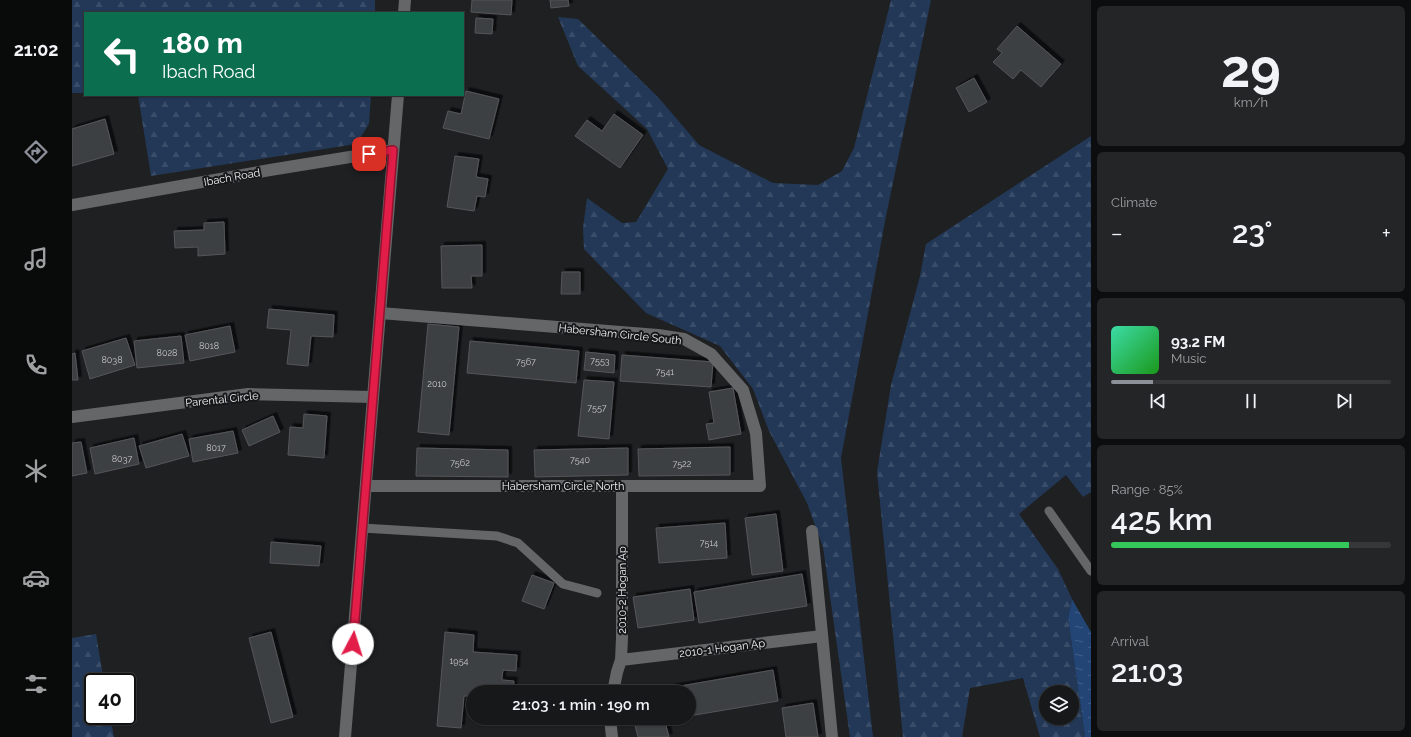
<!DOCTYPE html>
<html lang="en">
<head>
<meta charset="utf-8">
<style>
	body { margin:0; font-family:Raleway,sans-serif; background:#232527; color:#f1f3f6; height:100vh; display:flex; flex-direction:column; font-size:15px; white-space:nowrap }
	* { box-sizing:border-box; margin:0 }
	p { font-size:13px; color:#9ea0a2 }
	.icon { flex:none; width:22px; height:22px; fill:none; stroke:currentColor; stroke-width:2; stroke-linecap:round; stroke-linejoin:round }
	.map { position:relative; flex:1; overflow:hidden }
	.drawer { display:flex; flex-direction:column; gap:6px; padding:6px; background:#0c0d0e; width:320px }
	.drawer>* { flex:none }
	.banner { position:absolute; left:12px; top:12px; width:380px; height:84px; border-radius:0px; box-shadow:0 1px 3px #0004,0 0 0 1px #353739; background:#0b6e4f; color:#fff; overflow:hidden }
	.controls { position:absolute; left:967px; top:685px; display:grid; gap:8px }
	.controls a { display:grid; place-items:center; width:40px; height:40px; border-radius:50%; background:#16181a; box-shadow:0 1px 3px #0004,0 0 0 1px #353739; font-size:20px }
	.speed { position:absolute; left:12px; top:673px; display:flex; gap:8px; font-size:20px; font-weight:700; text-align:center }
	.speed>* { display:grid; place-content:center; width:52px; height:52px; border-radius:50%; background:#16181a; box-shadow:0 1px 3px #0004,0 0 0 1px #353739; line-height:1 }
	.speed .limit { border:2px solid #111; border-radius:6px; background:#fff; color:#111 }
	.pin { position:absolute; display:grid; place-items:center; width:34px; height:34px; color:#fff; margin:-17px; border-radius:8px; box-shadow:0 2px 6px #0006 }
	.me { position:absolute; width:44px; margin:-22px; rotate:5deg; stroke-linejoin:round; filter:drop-shadow(0 0 3px #0008) }
	.turn { display:flex; align-items:center; gap:14px; height:84px; padding:0 12px; font-size:18px }
	.turn .icon { width:52px; height:52px; stroke-width:2.5 }
	.turn b { display:block; font-size:28px; line-height:34px }
	.big { font-size:30px; font-weight:600; line-height:1.1 }
	.drawer .card { flex:1; display:flex; flex-direction:column; justify-content:center; gap:6px; min-width:0; padding:0 14px; border-radius:6px; background:#232527 }
	.drawer .dial { align-items:center; gap:0 }
	.dial b { font-size:52px; line-height:1 }
	.song { display:flex; align-items:center; gap:12px }
	.cover { width:48px; height:48px; border-radius:6px; background:linear-gradient(135deg,hsl(160 70% 55%),hsl(120 70% 35%)) }
	.played { height:4px; border-radius:2px; background:linear-gradient(90deg,#8c9099 15%,#353739 15%) }
	.keys { display:flex; justify-content:space-around; direction:ltr }
	.heat { display:flex; justify-content:space-between; align-items:center; font-size:22px; direction:ltr }
	.charge { height:6px; border-radius:3px; background:linear-gradient(90deg,#34c759 85%,#353739 0) }
	.trip { position:absolute; left:394px; top:685px; width:230px; height:40px; border-radius:20px; background:#16181a; box-shadow:0 1px 3px #0004,0 0 0 1px #353739; font-weight:600; line-height:40px; text-align:center }
	main { display:flex; flex:1; min-height:0 }
	.tab-bar { display:flex; flex-direction:column; width:72px; justify-content:space-around; align-items:center; background:#090a0a; color:#9ea0a2 }
	.tab-bar .icon { width:28px; height:28px }
	.tab-bar .active { color:#8c9099 }
	.tab-bar b { font-size:18px; color:#f1f3f6 }
	.map>svg:first-child { display:block }
	.forest { fill:url(#forest-firs); fill-rule:evenodd }
	.water { fill:url(#water-ripples) }
	.building { fill:#3d3f42; stroke:#545659; filter:url(#shadow) }
	.lines { fill:none; stroke-linecap:round; stroke-linejoin:round }
	.service { stroke:#646668; stroke-width:9 }
	.minor { stroke:#646668; stroke-width:12 }
	.tertiary { stroke:#646668; stroke-width:12 }
	.route-casing { stroke:#92132f; stroke-width:10 }
	.route { stroke:#e11d48; stroke-width:7 }
	.labels { text-anchor:middle; stroke-width:4; stroke-linejoin:round; paint-order:stroke }
	.number-label { font-size:9px; fill:#c5c6c8 }
	.street-label { font-size:11px; fill:#f2f3f4; stroke:#151719 }
</style>
</head>
<body>
<main>
<nav class="tab-bar">
<b>21:02</b>
<svg class="icon active" aria-label="directions" viewBox="0 0 24 24"><path d="M12 3l9 9-9 9-9-9zM9 14v-3h6M13 9l2 2-2 2"/></svg>
<svg class="icon" aria-label="music" viewBox="0 0 24 24"><path d="M9 18V5l10-2v13"/><circle cx="6" cy="18" r="3"/><circle cx="16" cy="16" r="3"/></svg>
<svg class="icon" aria-label="phone" viewBox="0 0 24 24"><path d="M5 4h4l2 5-3 2q2 4 5 5l2-3 5 2v4C11 20 4 13 5 4z"/></svg>
<svg class="icon" aria-label="climate" viewBox="0 0 24 24"><path d="M12 3v18M4 7l16 10M4 17L20 7"/></svg>
<svg class="icon" aria-label="car" viewBox="0 0 24 24"><path d="M5 17H2v-5l4-1 3-4h7l3 4 3 1v5h-3M9 17h6M6 11h13"/><circle cx="7" cy="17" r="2"/><circle cx="17" cy="17" r="2"/></svg>
<svg class="icon" aria-label="filters" viewBox="0 0 24 24"><path d="M4 7h16M4 17h16"/><circle cx="9" cy="7" r="2"/><circle cx="15" cy="17" r="2"/></svg>
</nav>
<div class="map">
<svg width="1019" height="737" viewBox="0 0 1019 737">
	<defs>
		<pattern id="forest-firs" width="22" height="20" patternUnits="userSpaceOnUse"><rect width="22" height="20" fill="#233857"/><path d="M5 1l3.5 6h-7zM16 11l3.5 6h-7z" fill="#394c68"/></pattern>
		<pattern id="water-ripples" width="26" height="14" patternUnits="userSpaceOnUse"><rect width="26" height="14" fill="#224575"/><path d="M2 4q2-2 4 0t4 0M15 11q2-2 4 0t4 0" fill="none" stroke="#436089"/></pattern>
		<filter id="shadow"><feDropShadow dx="3.5" dy="-3.5" stdDeviation="0" flood-color="#0009"/></filter>
	</defs>
	<rect width="100%" height="100%" fill="#1e2022"/>
	<path class="forest" d="M0,0h303v13h-290v80h-13z
		M819,0h40l-45,216 -45,242 32,279h-23l-27,-190 -16,-44 -38,-72 -16,-42 -33,-43 -74,-33 -62,-64 -1,-21 4,-30 35,25 14,-1 32,-53 -21,-40 -69,-63 -20,-49 20,2 80,78 41,48 74,38 45,2 24,-14 12,-23z
		M66,95h233l-2,29 -13,20 -205,32z
		M1019,136v356l-8,5 -17,-22 -47,39 39,55 14,30 -4,19 17,119h-45l-17,-59 -53,10 -8,49h-59l-26,-265 14,-87 29,-109 6,-32zM974,692h26v26h-26z
		M24,634l8,48h-11v34h17l4,21h-42v-99z"/>
	<path class="water" d="M1000,599l19,33v105h-6l-17,-119z"/>
	<path class="building" d="M400,0h40l-1,15 -40,-3z
		M478,0h18l1,6 -18,2z
		M404,18l17,1 -1,15 -17,-1z
		M945,26l44,38 -20,23 -20,-17 -8,9 -20,-17 9,-9 -5,-4z
		M902,78l13,24 -18,10 -13,-24z
		M394,91l33,8 -10,40 -46,-11 5,-17 13,3z
		M542,114l29,21 -23,33 -45,-32 12,-16 15,11z
		M33,119l9,35 -42,12v-37z
		M383,156l24,3 -3,18 12,2 -3,18 -8,-1 -3,15 -27,-4z
		M152,222l1,32 -27,2v-9l-23,1 -1,-17 30,-1v-7z
		M410,245v31h-11l1,12h-30l-1,-42z
		M490,272h18v22h-19z
		M197,309l65,6 -1,22 -22,-1 -3,30 -21,-2 4,-34 -24,-2z
		M356,324l31,3 -10,108 -31,-3z
		M158,326l5,26 -45,9 -5,-26z
		M109,336l3,27 -47,5 -3,-27z
		M54,338l9,27 -45,14 -8,-28z
		M398,341l109,10 -3,32 -109,-10z
		M514,352l29,3 -1,18 -30,-3z
		M3,353l3,27h-6v-26z
		M550,355l91,7 -2,25 -91,-6z
		M512,380l30,2 -5,57 -31,-3z
		M661,388l8,46 -32,6 -3,-16 8,-1 -5,-31z
		M232,414l23,2 -3,42 -36,-3 2,-28 13,1z
		M201,416l7,16 -31,14 -7,-16z
		M161,431l5,22 -45,9 -4,-23z
		M110,434l7,22 -43,12 -7,-22z
		M62,438l5,26 -44,10 -5,-26z
		M9,442l6,31 -15,3v-33z
		M658,447v28l-91,1 -1,-27z
		M345,448l91,2v27l-92,-1z
		M556,448v27l-93,2 -1,-27z
		M704,514l7,57 -31,4 -7,-57z
		M653,523l2,35 -68,5 -3,-35z
		M199,542l50,4 -2,20 -49,-3z
		M730,574l5,32 -108,17 -5,-31z
		M460,575l22,8 -10,26 -22,-8z
		M618,589l4,31 -56,8 -5,-31z
		M199,632l22,85 -22,6 -22,-85z
		M373,632l29,3 -1,17 44,3 -1,16 -13,-1 -1,7v3l12,1 -1,8 2,1v2h-42v4h-9l-3,32 -24,-2z
		M701,670l5,31 -89,15v-24h-19l-1,-4z
		M741,703l5,34h-32l-4,-29z
		M561,718h31l5,19h-31z"/>
	<g class="lines">
		<path class="service" d="M977,511l42,60
			M290,528l135,8 21,7 45,41 34,9"/>
		<path class="minor" d="M0,205l198,-35 123,-20
			M0,417l176,-23 125,3
			M294,486h394l-4,-53 -13,-43 -32,-36 -27,-15 -26,-4 -278,-22
			M740,531l20,206
			M549,660l201,-24
			M541,692l4,-20 4,-12 1,-22v-151
			M538,718l2,19"/>
		<path class="tertiary" d="M332,13l1,-13
			M273,737l53,-642"/>
	</g>
	<g class="lines">
		<defs>
			<path id="route" d="M281,644l40,-494 -24,4"/>
		</defs>
		<use href="#route" class="route-casing"/>
		<use href="#route" class="route"/>
	</g>
	<g class="labels">
		<g class="number-label">
			<text x="137" y="349">8018</text>
			<text x="95" y="356">8028</text>
			<text x="40" y="363">8038</text>
			<text x="528" y="364">7553</text>
			<text x="454" y="365">7567</text>
			<text x="593" y="375">7541</text>
			<text x="365" y="387">2010</text>
			<text x="525" y="411">7557</text>
			<text x="144" y="451">8017</text>
			<text x="50" y="462">8037</text>
			<text x="508" y="463">7540</text>
			<text x="388" y="466">7562</text>
			<text x="610" y="467">7522</text>
			<text x="637" y="546">7514</text>
			<text x="387" y="664">1954</text>
		</g>
		<g class="street-label">
			<text transform="translate(160 177) rotate(-10)" y="4">Ibach Road</text>
			<text transform="translate(548 334) rotate(6)" y="4">Habersham Circle South</text>
			<text transform="translate(150 399) rotate(-6)" y="4">Parental Circle</text>
			<text x="491" y="490">Habersham Circle North</text>
			<text transform="translate(550 590) rotate(-90)" y="4">2010-2 Hogan Ap</text>
			<text transform="translate(650 648) rotate(-7)" y="4">2010-1 Hogan Ap</text>
		</g>
	</g>
</svg>
<div class="controls">
<a><svg class="icon" aria-label="layers" viewBox="0 0 24 24"><path d="M12 4l9 5-9 5-9-5zM3 14l9 5 9-5"/></svg></a>
</div>
<div class="speed"><div class="limit">40</div></div>
<div class="pin" style="left:297px;top:154px;background:#d93025"><svg class="icon" aria-label="arrive" viewBox="0 0 24 24"><path d="M6 21V4h12l-3 4 3 4H6"/></svg></div>
<svg class="me" style="left:281px;top:644px" viewBox="-20 -20 40 40"><circle r="19" fill="#fff"/><path d="M0-13L10 11 0 6-10 11z" fill="#e11d48"/></svg>
<div class="trip">21:03 · 1 min · 190 m</div>
<div class="banner">
<div class="turn"><svg class="icon" aria-label="left" viewBox="0 0 24 24"><path d="M17 20v-9H6M10 6l-5 5 5 5"/></svg><div><b>180 m</b>Ibach Road</div></div>
</div>
</div>
<section class="drawer">
<div class="card dial"><b>29</b><p>km/h</p></div>
<div class="card"><p>Climate</p>
<div class="heat"><a>−</a><b class="big">23°</b><a>+</a></div>
</div>
<div class="card">
<div class="song"><i class="cover"></i><div><b>93.2 FM</b><p>Music</p></div></div>
<div class="played"></div>
<div class="keys"><svg class="icon" aria-label="previous" viewBox="0 0 24 24"><path d="M18 5L8 12l10 7zM5 5v14"/></svg><svg class="icon" aria-label="pause" viewBox="0 0 24 24"><path d="M8 5v14M16 5v14"/></svg><svg class="icon" aria-label="next" viewBox="0 0 24 24"><path d="M6 5l10 7-10 7zM19 5v14"/></svg></div>
</div>
<div class="card"><p>Range · 85%</p><b class="big">425 km</b><div class="charge"></div></div>
<div class="card"><p>Arrival</p><b class="big">21:03</b></div>
</section>
</main>
</body>
</html>
